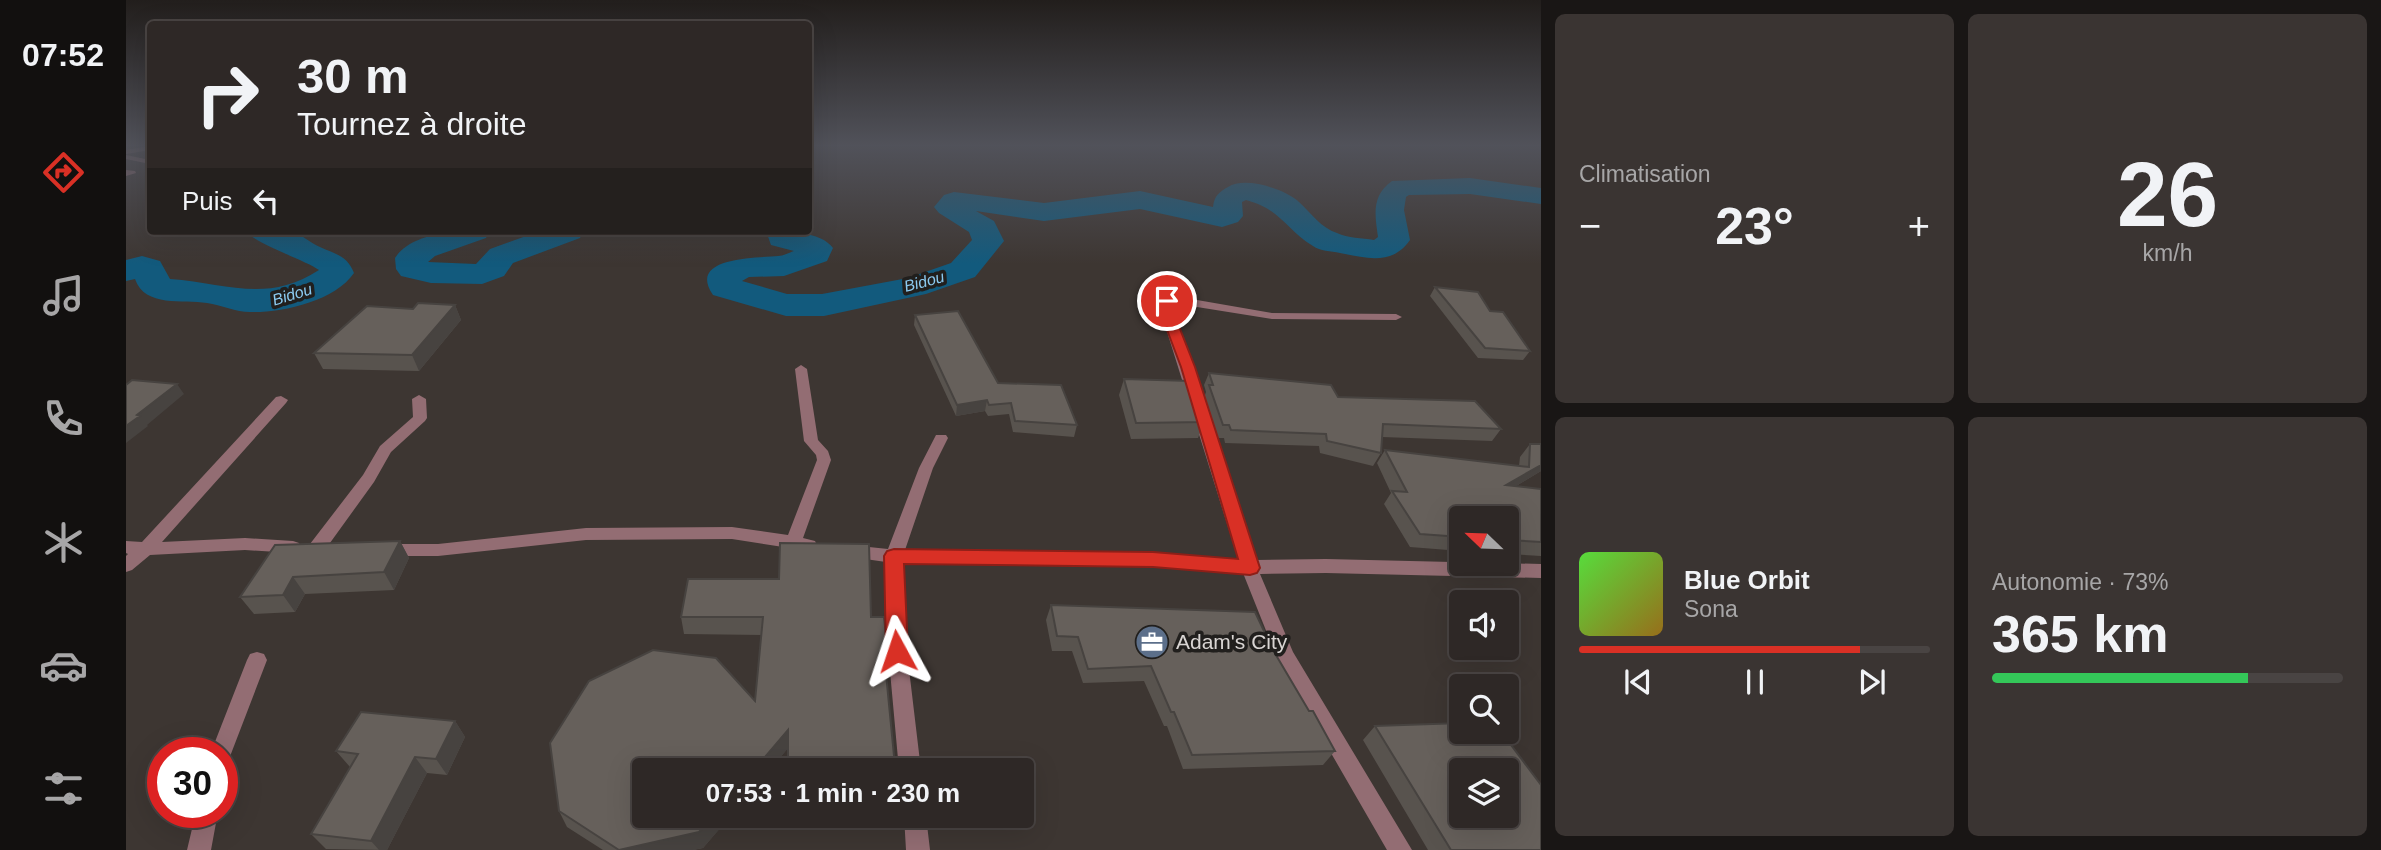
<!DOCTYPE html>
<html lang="fr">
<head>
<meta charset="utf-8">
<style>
	body { margin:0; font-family:Helvetica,sans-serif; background:#3a3432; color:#f1f3f6; height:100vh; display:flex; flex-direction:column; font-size:26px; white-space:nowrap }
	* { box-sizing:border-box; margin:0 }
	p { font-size:23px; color:#a7a6a7 }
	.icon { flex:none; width:38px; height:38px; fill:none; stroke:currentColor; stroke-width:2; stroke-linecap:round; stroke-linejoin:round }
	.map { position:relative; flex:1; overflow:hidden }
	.side { display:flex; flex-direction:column; gap:14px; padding:14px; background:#191615; width:840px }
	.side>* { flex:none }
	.banner { position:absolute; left:21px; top:21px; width:665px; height:214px; border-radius:7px; box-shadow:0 7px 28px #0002,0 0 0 2px #494443; background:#2e2826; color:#f1f3f6; overflow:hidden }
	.needle { width:46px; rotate:293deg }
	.tools { position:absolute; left:1323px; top:506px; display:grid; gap:14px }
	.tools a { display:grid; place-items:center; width:70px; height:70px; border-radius:7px; background:#2e2826; box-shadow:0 7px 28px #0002,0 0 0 2px #494443; font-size:35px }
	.speed { position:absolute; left:21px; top:737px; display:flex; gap:14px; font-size:35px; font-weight:700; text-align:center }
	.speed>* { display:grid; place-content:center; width:91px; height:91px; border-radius:50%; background:#2e2826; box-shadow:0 7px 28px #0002,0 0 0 2px #494443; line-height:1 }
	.speed .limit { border:10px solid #d22; background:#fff; color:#111 }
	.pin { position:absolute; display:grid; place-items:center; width:60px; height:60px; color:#fff; margin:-30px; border:4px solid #fff; border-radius:50%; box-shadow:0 2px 7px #0007 }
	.me { position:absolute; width:77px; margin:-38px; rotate:355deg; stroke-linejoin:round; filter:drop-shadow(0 0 5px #0008) }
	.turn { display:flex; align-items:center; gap:24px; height:147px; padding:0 35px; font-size:32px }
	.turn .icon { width:91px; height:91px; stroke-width:2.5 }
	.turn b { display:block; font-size:49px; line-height:60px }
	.then { display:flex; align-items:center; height:66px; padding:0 35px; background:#0003; gap:14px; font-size:26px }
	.big { font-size:52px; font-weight:600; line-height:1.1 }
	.side .card { flex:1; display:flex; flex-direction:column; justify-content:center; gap:10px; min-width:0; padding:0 24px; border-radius:10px; background:#3a3432 }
	.side .dial { align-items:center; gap:0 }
	.dial b { font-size:91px; line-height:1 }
	.song { display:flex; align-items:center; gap:21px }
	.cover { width:84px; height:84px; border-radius:10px; background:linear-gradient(135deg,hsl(110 70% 55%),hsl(40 70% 35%)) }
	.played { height:7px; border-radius:4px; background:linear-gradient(90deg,#d93025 80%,#494443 80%) }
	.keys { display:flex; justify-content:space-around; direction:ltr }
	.heat { display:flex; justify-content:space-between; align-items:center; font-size:38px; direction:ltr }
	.charge { height:10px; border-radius:5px; background:linear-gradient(90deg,#34c759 73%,#494443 0) }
	.side .tiles { flex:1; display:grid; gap:14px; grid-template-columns:repeat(2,1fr) }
	.trip { position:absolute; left:506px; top:758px; width:402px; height:70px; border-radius:7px; background:#2e2826; box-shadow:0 7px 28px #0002,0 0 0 2px #494443; font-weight:600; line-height:70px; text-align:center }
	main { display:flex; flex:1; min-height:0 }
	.menu { display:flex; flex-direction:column; width:126px; justify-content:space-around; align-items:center; background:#12100f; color:#a7a6a7 }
	.menu .icon { width:49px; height:49px }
	.menu .current { color:#d93025 }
	.menu b { font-size:32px; color:#f1f3f6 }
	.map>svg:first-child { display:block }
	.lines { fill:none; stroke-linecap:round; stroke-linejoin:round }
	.river { fill:#125a7d; fill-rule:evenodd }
	.minor { fill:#936d73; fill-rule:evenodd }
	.wall { fill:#58534e }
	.shaded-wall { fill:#474340 }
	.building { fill:#66605b; stroke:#474340; stroke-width:2; fill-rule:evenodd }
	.route { fill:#d93025; stroke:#8d1f18; stroke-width:2 }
	.labels { text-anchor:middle; stroke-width:7; stroke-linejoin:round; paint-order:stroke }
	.far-water-label { font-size:16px; font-style:italic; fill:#8bcaf0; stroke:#211f1d }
	.near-poi-label { font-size:21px; fill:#d9d5d3; stroke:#211f1d; text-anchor:start }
</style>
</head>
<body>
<main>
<nav class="menu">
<b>07:52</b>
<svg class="icon current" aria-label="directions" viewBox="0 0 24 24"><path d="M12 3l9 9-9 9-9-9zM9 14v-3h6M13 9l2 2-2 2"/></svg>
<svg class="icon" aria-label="music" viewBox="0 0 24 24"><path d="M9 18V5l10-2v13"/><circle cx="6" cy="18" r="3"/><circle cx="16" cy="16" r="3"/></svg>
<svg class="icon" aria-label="phone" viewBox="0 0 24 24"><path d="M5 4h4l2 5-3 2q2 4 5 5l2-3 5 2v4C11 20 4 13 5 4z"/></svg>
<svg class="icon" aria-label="climate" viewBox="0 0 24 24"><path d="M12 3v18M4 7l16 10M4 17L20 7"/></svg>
<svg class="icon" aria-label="car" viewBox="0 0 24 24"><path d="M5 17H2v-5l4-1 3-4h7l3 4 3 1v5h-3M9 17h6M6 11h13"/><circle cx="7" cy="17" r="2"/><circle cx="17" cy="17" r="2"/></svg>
<svg class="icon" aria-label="filters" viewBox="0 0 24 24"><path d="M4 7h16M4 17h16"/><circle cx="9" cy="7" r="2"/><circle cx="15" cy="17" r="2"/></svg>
</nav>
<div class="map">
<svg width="1415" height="850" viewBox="0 0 1415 850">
	<rect width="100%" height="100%" fill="#3d3632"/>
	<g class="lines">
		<path class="river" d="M1344,178l71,10v16l-71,-10 -61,1 -3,2 -2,13 6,30c-18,26 -44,18 -70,13 -9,-2 -20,-2 -27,-7 -28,-17 -32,-37 -67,-46l-4,2 1,14 -5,6 -16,5 -82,-18 -96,12 -68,-10 18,10 10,20 -29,36 -49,17 -102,22h-38l-73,-21c-27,-39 46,-37 65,-39 5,0 10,-3 16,-5l-23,-6 -5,-14c19,0 55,0 67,17l-6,13 -43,15 -35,1 -7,4 45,13h35l86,-16 43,-15 21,-23 -3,-8 -30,-19 -5,-6 10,-12 10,-3 90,11 96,-12 73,16c1,-11 6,-15 15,-20 17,-11 57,2 71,15 12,11 22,26 38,31 11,5 25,5 37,7l4,-3c-3,-22 -7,-41 14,-56z
			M120,231c14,0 31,-3 44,0 12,3 20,12 30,16 15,7 27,8 34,26 -19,28 -72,40 -104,39 -14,0 -29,-7 -43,-9 -24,-4 -62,5 -72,-24l-9,2v-21l16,-4 18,5 10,18c57,4 96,25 149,-9 -16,-11 -64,-26 -73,-39z
			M319,231h45l-4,7 -51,18 -7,6 48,2 14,-15 50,-18h44l-4,7 -67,25 -9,13 -22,8 -51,-1 -30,-7 -5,-7 -1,-11c11,-17 32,-21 50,-27z"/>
		<path class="minor" d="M24,146v4l-24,4v-4z
			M0,155l24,5v4l-24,-5z
			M0,170l9,1 1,2 -10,3z
			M1048,296l98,17 124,1 6,3 -6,3 -124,-1 -100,-16 -1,3 85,254 70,-1 215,5v14l-215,-5 -66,1 33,78 119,198h-25l-108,-187 -36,-90 -90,-7 -250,-3 1,64 17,143h-22l-13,-143v-65l-42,-6 -2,-5 2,-5 6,-1 38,4 31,-81 17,-33h10l2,3 -15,30 -28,82 248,2 85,7 -79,-253 4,-7z
			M675,365l6,4 11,71 10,11 3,9 -28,78 12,3 2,4 -2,4 -6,2 -77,-12 -146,1 -148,16h-51l-6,-1 -2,-5 2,-5 6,-1h51l148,-16 146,-1 56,8 29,-75 -1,-5 -12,-14 -9,-72z
			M293,395l7,4 1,19 -2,3 -34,31 -17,30 -52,72 -6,1 -6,-1 -2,-5 2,-5 53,-69 17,-29 33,-29 -1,-18z
			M155,396l7,4 -2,3 -124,139 83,-4 48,3 6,2 2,4 -2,4 -6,2 -48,-3 -95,5 -18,15 -6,2v-16l2,-2 -2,-1v-12l16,1 134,-145z
			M131,652l7,2 3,6 -38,99 -7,3v-10h-11l36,-92 3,-6z
			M70,812h22l-7,38h-24z
			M778,816h22l4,34h-24z"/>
	</g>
	<path class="wall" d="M1309,287l55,24 40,40 -7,9 -45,-2 -48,-62z
		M329,305l6,15 -42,51 -96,-2 -9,-16 99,-44z
		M789,315l83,68 79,42 -3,12 -61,-5 -4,-18 -21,2 -3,-5 -29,5 -42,-91z
		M1083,373l129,24 163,32 -9,12 -110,-4 -1,16 -8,13 -53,-13 -1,-7 -94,-3 -1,-5h-6l-14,-40 2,-6 -2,-7z
		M998,379l80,43 -6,16 -67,1 -12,-44z
		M1404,444l11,27 -25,15 25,3v67l-34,-2v-36h-46v33l-51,-4 -26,-43 7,-11 -14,-30 8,-13 134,16 1,-9z
		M274,541l9,17 -15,32 -89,4 -10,18 -41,2 -14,-17 35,-52z
		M925,605l222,45 36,61 26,40 -12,14 -140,4 -16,-43h-3l-20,-45 -61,2 -11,-32h-20l-6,-31z
		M555,617h190l17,36 -1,17h-2l9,100h-106v-22l-85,100 -10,2h-90l-36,-23 -8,-16 196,-110 7,-66 -78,-1z
		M329,721l10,16 -18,38 -20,-2 -40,77 -61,-1 -15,-15 39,-67 -14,-16z
		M1249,726l114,12 52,112h-113l-65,-110z"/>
	<path class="shaded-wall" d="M329,305l6,15 -42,51 -7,-16z
		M51,384l7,10 -37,31 1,1 -22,17v-17l11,-11z
		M861,400l-2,11 -29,5 1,-11z
		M1415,465v6l-45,27 10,-13z
		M274,541l9,17 -15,32 -10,-18z
		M167,577l12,17 -10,18 -12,-17z
		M329,721l10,16 -18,38 -11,-16z
		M662,730l1,17 -19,23h-16z
		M289,757l12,16 -40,77h-8l-8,-9z
		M588,816h17l-28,32 -10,2h-74z"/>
	<path class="building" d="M1309,287l43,5 12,19 13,1 27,39 -45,-3z
		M292,303l37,2 -43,50 -98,-2 53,-47 46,3z
		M832,311l40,72 63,2 16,40 -62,-4 -4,-18 -22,2 -2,-5 -30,5 -42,-90z
		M1083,373l122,12 7,12 137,4 26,28 -118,-5 -2,29 -54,-12 -1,-7 -95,-4 -2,-5h-6l-14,-40h4z
		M998,379l67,2 13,41 -68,1z
		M6,380l45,4 -40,31 3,1 -14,10v-41z
		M1404,444h11v21l-35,20 35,4v53l-34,-2v-22h-46v19l-41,-3 -28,-43 15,1 -22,-42 144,17z
		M274,541l-16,31 -91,5 -10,18 -43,2 35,-52z
		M654,543l89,1 2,73h13l4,36h-4l11,113 -107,1v-37l-34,40h-110v46h70l-15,16 -80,18 -60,-39 -9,-68 39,-62 64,-31 63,8 39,43 8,-84h-82l7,-38h91z
		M925,605l204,7 18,38 36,61h4l22,40 -143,4 -18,-43h-3l-20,-46 -63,3 -10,-32 -21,-1z
		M235,712l94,9 -19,38 -21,-2 -44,84 -60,-7 47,-80 -22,-3z
		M1335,723v9h24l4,6 19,3 33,44v65h-90l-76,-124zM1335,770h46v46h-46z"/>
	<linearGradient id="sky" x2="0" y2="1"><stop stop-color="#221e1c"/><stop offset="0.55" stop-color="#51525a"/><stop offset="1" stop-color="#51525a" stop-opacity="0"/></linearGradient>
	<rect width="1415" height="264" fill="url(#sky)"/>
	<path class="route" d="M1041,297l7,4 -3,5 24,61 65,201 -3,5 -7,2 -97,-8 -249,-3 4,87 -3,6 -8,3 -7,-3 -4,-6 -2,-95 3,-5 7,-2 259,3 85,7 -57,-192 -23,-61 5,-8z"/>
	<defs>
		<symbol id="office-disc" viewBox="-11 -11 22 22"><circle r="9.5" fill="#5c6f8a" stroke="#211f1d"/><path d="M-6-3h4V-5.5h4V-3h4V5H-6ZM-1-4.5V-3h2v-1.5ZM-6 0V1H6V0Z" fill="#fff"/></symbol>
	</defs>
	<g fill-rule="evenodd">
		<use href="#office-disc" x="1007" y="623" width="38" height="38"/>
	</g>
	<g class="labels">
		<g class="far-water-label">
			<text transform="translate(798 281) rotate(-15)" y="6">Bidou</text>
			<text transform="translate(166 294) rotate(-17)" y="6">Bidou</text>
		</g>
		<g class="near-poi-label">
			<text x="1050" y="649">Adam's City</text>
		</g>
	</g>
</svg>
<div class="tools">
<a><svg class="needle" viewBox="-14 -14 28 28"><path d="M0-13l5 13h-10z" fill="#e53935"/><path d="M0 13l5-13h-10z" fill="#a7a6a7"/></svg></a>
<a><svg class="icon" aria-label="sound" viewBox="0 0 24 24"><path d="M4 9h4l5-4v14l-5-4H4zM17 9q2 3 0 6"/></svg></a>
<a><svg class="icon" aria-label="search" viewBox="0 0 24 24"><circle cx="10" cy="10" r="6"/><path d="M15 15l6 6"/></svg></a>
<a><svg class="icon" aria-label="layers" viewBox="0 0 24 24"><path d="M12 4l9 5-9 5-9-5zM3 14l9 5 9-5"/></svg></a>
</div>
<div class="speed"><div class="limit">30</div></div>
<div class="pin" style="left:1041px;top:301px;background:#d93025"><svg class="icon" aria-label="arrive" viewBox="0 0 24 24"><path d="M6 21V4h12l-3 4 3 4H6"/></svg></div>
<svg class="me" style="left:771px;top:651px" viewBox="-20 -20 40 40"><path d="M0-17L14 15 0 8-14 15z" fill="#d93025" stroke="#fff" stroke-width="4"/></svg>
<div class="trip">07:53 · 1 min · 230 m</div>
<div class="banner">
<div class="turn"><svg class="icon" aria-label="right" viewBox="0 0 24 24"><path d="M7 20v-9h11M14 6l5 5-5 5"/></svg><div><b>30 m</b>Tournez à droite</div></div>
<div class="then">Puis<svg class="icon" aria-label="left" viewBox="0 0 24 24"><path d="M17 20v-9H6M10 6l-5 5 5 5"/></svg></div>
</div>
</div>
<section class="side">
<div class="tiles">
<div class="card"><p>Climatisation</p>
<div class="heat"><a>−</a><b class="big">23°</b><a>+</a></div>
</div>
<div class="card dial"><b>26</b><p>km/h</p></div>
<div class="card">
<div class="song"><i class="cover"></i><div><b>Blue Orbit</b><p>Sona</p></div></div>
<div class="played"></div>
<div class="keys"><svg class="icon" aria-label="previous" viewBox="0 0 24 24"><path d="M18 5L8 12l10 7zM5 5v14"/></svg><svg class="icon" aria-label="pause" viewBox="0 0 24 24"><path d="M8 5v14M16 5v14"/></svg><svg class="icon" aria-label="next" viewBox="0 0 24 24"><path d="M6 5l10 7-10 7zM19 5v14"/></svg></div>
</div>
<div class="card"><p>Autonomie · 73%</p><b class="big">365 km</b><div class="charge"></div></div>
</div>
</section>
</main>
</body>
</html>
